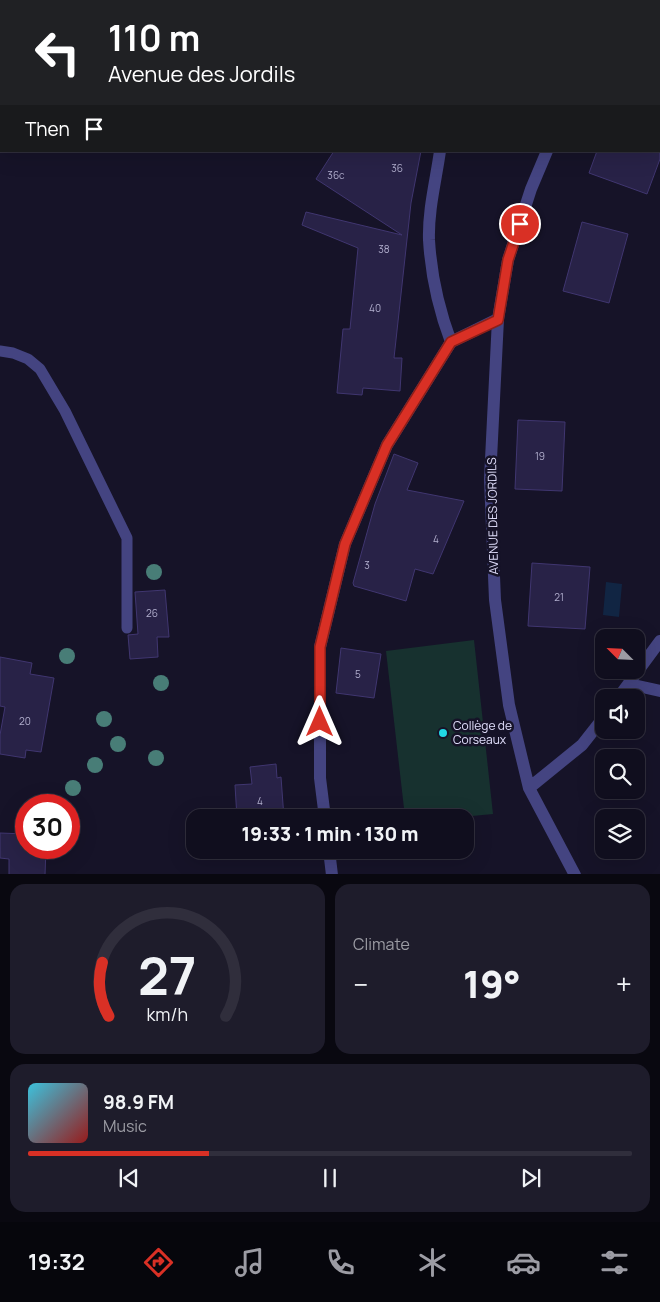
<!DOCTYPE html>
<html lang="en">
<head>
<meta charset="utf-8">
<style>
	body { margin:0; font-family:Manrope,sans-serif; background:#1e1c2b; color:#f1f3f6; height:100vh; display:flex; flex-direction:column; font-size:19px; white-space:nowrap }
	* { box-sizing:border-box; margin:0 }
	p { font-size:16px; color:#9c9ca4 }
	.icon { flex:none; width:28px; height:28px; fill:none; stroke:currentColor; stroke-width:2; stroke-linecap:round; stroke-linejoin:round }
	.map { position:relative; height:874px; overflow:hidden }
	.sheet { display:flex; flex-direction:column; gap:10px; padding:10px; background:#090810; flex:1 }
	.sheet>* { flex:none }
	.guide { position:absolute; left:0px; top:0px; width:660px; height:152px; box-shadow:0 5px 20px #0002,0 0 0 1px #302e3c; background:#202124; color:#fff; overflow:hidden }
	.needle { width:32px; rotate:294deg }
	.fabs { position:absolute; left:595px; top:629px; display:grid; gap:10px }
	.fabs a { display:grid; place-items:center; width:50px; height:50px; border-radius:10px; background:#100e1e; box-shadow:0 5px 20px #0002,0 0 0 1px #302e3c; font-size:25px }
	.speed { position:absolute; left:15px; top:794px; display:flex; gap:10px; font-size:25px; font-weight:700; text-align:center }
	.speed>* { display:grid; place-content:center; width:65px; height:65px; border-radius:50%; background:#100e1e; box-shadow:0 5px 20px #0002,0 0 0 1px #302e3c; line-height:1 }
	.speed .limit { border:8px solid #d22; background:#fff; color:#111 }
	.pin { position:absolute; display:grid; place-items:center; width:42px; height:42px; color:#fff; margin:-21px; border:2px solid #fff; border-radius:50%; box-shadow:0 1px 5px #0007 }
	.me { position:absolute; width:55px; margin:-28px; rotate:0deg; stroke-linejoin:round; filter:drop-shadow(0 0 4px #0008) }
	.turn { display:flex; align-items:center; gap:18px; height:105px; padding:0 25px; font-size:22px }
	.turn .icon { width:65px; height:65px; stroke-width:2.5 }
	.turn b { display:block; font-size:35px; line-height:42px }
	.then { display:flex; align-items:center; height:48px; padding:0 25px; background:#0003; gap:10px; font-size:19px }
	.big { font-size:38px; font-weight:800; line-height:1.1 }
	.sheet .widget { flex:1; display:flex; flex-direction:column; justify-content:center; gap:8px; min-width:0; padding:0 18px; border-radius:15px; background:#1e1c2b }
	.sheet .dial { align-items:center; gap:0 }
	.dial svg { height:130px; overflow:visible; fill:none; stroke:#302e3c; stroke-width:7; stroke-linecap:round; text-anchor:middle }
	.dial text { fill:#f1f3f6; stroke:none }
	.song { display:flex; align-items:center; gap:15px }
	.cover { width:60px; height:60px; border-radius:8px; background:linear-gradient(135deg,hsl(190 70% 55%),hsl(0 70% 35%)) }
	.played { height:5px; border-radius:2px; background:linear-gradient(90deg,#d93025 30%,#302e3c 30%) }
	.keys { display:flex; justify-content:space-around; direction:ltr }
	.heat { display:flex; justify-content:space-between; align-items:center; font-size:28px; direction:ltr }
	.sheet .tiles { flex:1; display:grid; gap:10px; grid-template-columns:1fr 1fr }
	.widget:last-child { grid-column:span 2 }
	.trip { position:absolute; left:186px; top:809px; width:288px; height:50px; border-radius:15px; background:#100e1e; box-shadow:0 5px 20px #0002,0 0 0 1px #302e3c; font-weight:800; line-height:50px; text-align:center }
	.tab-bar { display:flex; height:80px; justify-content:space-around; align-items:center; background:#06060c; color:#9c9ca4 }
	.tab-bar .icon { width:35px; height:35px }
	.tab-bar .on { color:#d93025 }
	.tab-bar b { font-size:22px; color:#f1f3f6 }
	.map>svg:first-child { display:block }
	.green { fill:#17312f }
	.water { fill:#112543 }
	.building { fill:#282247; stroke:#403670 }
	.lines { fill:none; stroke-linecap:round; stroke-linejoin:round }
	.service { stroke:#444481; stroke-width:11 }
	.minor { stroke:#444481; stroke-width:12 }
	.tree { fill:#487d77 }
	.route-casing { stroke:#8d1f18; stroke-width:12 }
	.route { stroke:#d93025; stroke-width:9 }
	.poi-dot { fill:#21d8e5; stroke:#161328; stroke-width:2 }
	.labels { text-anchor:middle; stroke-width:5; stroke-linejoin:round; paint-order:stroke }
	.number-label { font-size:10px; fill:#b2afce }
	.street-label { font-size:12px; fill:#e0defb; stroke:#161328 }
	.poi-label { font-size:12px; fill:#e0defb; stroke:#161328; text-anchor:start }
</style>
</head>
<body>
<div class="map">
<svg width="660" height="875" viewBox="0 0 660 875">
	<rect width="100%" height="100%" fill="#161328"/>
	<path class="green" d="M474,640l19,174 -42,4 -46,-1 -19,-166z"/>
	<path class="water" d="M606,582l16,2 -3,33 -16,-2z"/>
	<path class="building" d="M334,151h87l-10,52 -17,155h8l-2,33 -37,-3 -1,7 -25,-2 6,-64h7l8,-81 -56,-23 4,-13 96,23 -86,-56z
		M597,151h63v8l-13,35 -58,-21z
		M582,222l46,12 -19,69 -46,-12z
		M518,420l47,2 -3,69 -47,-2z
		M394,454l24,9 -11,27 57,11 -31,73 -18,-5 -9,32 -52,-15 -1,-3 22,-79z
		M532,563l58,4 -5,62 -57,-3z
		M165,590l4,47h-12l1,20 -28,2 -2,-24 10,-1 -3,-42z
		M341,648l40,6 -7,44 -38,-5z
		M0,657l32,6 -2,11 24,4 -13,74 -15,-2 -1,8 -25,-4v-19l5,-28 -5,-1z
		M276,764l1,14 4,-1 3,41h-47l-2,-33 17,-1 -2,-17z
		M0,833l26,1v14h20l-1,27h-36v-16l-9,-1z"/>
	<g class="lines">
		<path class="service" d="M122,1l1,-1
			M0,82h1
			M0,351l13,2 15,6 12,10 25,42 62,127v90"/>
		<path class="minor" d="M397,0v1
			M610,1l1,-1
			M440,151c-4,29 -12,59 -11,89 2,34 10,70 22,102
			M547,151l-16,38 -23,71 -10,59 -8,160 5,121 14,105 20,83 46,87
			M629,684l31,7
			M618,698l42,-57
			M529,788l53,-43 22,-28
			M325,818l-5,-40v-131l25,-103 42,-99 64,-103 47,-23
			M329,850l3,25"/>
	</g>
	<g class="tree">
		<circle cx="154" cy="572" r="8"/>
		<circle cx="67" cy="656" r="8"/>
		<circle cx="161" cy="683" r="8"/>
		<circle cx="104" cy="719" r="8"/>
		<circle cx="118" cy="744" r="8"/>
		<circle cx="156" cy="758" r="8"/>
		<circle cx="95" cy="765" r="8"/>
		<circle cx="73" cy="788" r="8"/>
	</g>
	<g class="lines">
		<defs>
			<path id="route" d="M320,722v-75l25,-103 42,-99 64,-103 47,-22 10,-60 12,-36"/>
		</defs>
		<use href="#route" class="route-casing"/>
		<use href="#route" class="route"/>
	</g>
	<circle class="poi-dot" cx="443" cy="733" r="5"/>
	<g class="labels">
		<g class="number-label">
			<text x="397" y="172">36</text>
			<text x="336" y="179">36c</text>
			<text x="384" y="253">38</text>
			<text x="375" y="312">40</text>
			<text x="540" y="460">19</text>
			<text x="436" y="543">4</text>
			<text x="367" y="569">3</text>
			<text x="559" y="601">21</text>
			<text x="152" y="617">26</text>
			<text x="358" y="678">5</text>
			<text x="25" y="725">20</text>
			<text x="260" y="805">4</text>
		</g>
		<g class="street-label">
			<text transform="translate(493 516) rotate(-91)" y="4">AVENUE DES JORDILS</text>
		</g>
		<g class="poi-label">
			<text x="453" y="730">Collège de<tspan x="453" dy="14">Corseaux</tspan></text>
		</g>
	</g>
</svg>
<div class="fabs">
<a><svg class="needle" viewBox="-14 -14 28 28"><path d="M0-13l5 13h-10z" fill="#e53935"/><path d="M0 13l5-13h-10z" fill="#9c9ca4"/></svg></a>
<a><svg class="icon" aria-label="sound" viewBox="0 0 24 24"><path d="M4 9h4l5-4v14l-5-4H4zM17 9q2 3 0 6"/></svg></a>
<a><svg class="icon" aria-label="search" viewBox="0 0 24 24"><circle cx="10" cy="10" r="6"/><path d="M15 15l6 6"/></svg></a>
<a><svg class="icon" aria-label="layers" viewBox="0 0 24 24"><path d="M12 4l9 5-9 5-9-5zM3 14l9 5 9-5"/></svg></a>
</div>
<div class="speed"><div class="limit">30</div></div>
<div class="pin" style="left:520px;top:224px;background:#d93025"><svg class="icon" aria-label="arrive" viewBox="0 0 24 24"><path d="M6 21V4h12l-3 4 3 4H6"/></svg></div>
<svg class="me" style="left:320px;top:722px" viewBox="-20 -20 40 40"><path d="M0-17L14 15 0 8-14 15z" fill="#d93025" stroke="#fff" stroke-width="4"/></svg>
<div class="trip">19:33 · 1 min · 130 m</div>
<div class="guide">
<div class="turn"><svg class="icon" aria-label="left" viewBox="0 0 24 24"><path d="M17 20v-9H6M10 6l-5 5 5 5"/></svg><div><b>110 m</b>Avenue des Jordils</div></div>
<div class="then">Then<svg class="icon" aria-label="arrive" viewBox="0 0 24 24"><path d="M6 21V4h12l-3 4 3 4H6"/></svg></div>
</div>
</div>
<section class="sheet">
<div class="tiles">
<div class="widget dial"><svg viewBox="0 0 100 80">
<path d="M14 69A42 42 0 1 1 86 69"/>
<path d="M14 69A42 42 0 0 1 10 36" stroke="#d93025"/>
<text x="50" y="56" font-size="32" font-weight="700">27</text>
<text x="50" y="72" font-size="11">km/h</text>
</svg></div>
<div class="widget"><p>Climate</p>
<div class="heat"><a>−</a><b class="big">19°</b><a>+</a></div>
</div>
<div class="widget">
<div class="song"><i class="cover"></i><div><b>98.9 FM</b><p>Music</p></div></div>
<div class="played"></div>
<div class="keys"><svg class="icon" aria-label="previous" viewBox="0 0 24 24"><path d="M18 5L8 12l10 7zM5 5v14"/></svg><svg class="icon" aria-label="pause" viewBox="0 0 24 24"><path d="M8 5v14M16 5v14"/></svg><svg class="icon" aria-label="next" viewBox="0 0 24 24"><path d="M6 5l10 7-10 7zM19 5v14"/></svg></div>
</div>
</div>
</section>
<nav class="tab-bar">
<b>19:32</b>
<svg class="icon on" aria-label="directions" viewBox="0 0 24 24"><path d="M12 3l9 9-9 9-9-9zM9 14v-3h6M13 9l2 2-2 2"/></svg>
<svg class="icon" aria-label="music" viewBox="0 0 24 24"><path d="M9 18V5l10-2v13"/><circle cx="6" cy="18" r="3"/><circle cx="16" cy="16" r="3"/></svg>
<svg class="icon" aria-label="phone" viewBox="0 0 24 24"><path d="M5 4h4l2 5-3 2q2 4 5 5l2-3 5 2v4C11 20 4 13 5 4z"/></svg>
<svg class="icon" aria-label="climate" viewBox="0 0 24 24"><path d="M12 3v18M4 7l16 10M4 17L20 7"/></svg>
<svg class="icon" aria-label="car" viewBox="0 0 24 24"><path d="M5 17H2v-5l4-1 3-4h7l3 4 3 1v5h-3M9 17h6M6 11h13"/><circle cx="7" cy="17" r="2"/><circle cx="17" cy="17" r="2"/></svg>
<svg class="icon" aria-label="filters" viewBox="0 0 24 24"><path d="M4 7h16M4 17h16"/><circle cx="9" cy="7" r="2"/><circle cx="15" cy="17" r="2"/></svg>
</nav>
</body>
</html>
